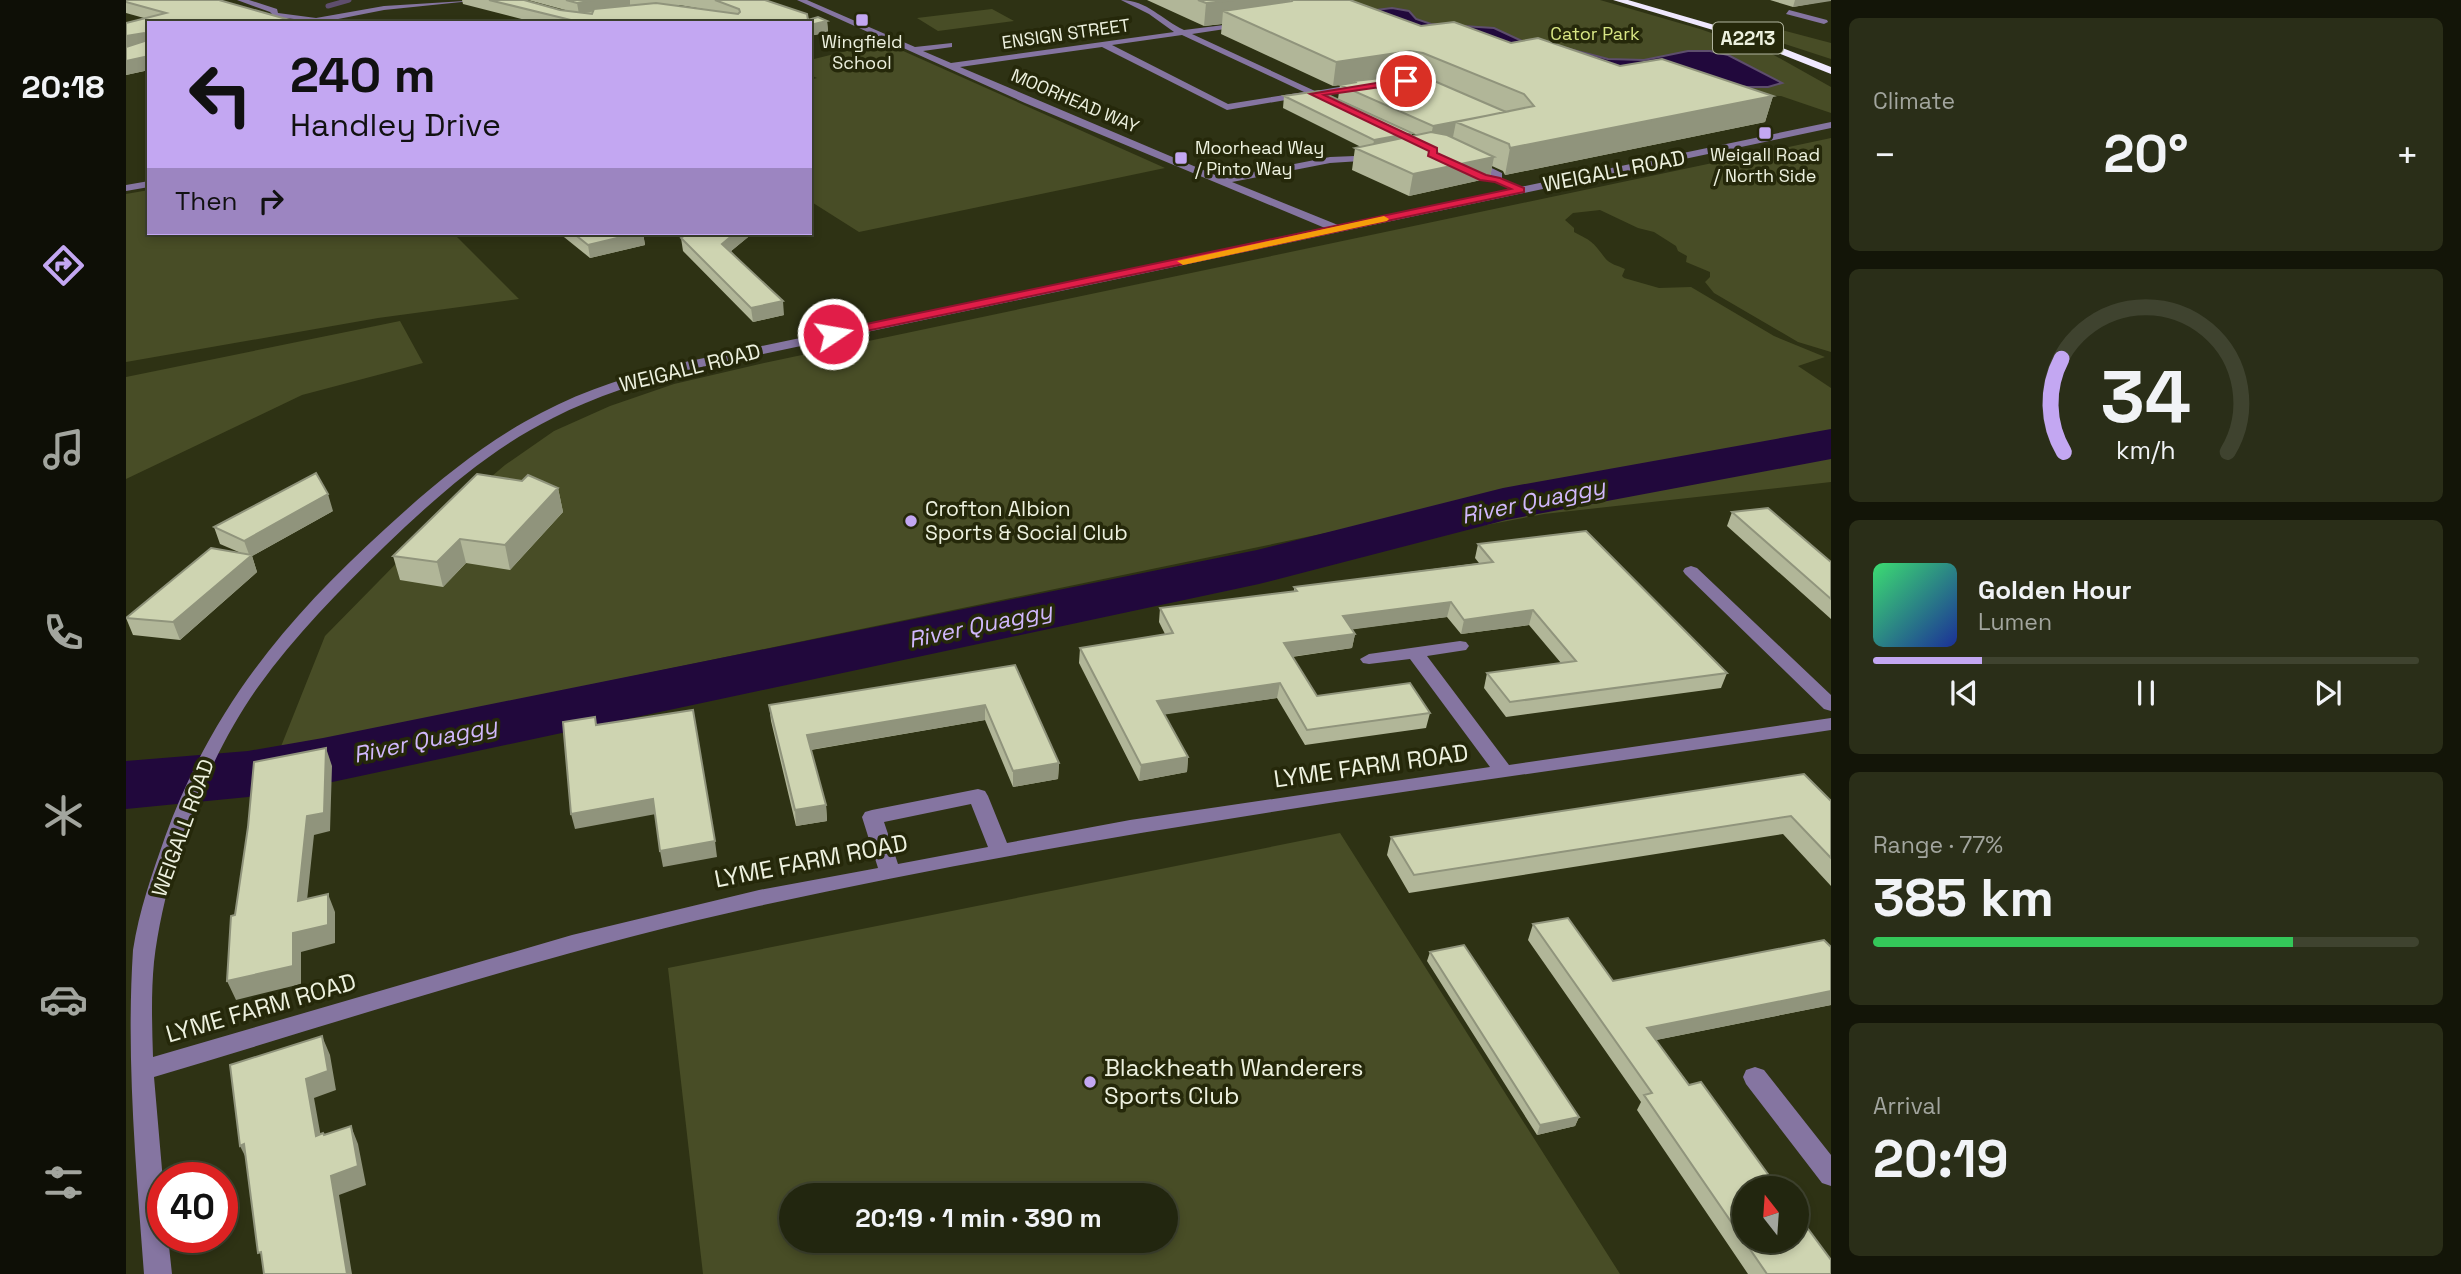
<!DOCTYPE html>
<html lang="en">
<head>
<meta charset="utf-8">
<style>
	body { margin:0; font-family:"Space Grotesk",sans-serif; background:#2a2e18; color:#f1f3f6; height:100vh; display:flex; flex-direction:column; font-size:26px; white-space:nowrap }
	* { box-sizing:border-box; margin:0 }
	p { font-size:23px; color:#a2a59e }
	.icon { flex:none; width:38px; height:38px; fill:none; stroke:currentColor; stroke-width:2; stroke-linecap:round; stroke-linejoin:round }
	.map { position:relative; flex:1; overflow:hidden }
	.details { display:flex; flex-direction:column; gap:18px; padding:18px; background:#131508; width:630px }
	.details>* { flex:none }
	.hud { position:absolute; left:21px; top:21px; width:665px; height:214px; border-radius:0px; box-shadow:0 4px 10px #0003,0 0 0 2px #3f432f; background:#c3a7f2; color:#111; overflow:hidden }
	.needle { width:46px; rotate:343deg }
	.buttons { position:absolute; left:1606px; top:1176px; display:grid; gap:14px }
	.buttons a { display:grid; place-items:center; width:77px; height:77px; border-radius:50%; background:#22260f; box-shadow:0 4px 10px #0003,0 0 0 2px #3f432f; font-size:35px }
	.speed { position:absolute; left:21px; top:1162px; display:flex; gap:14px; font-size:35px; font-weight:700; text-align:center }
	.speed>* { display:grid; place-content:center; width:91px; height:91px; border-radius:50%; background:#22260f; box-shadow:0 4px 10px #0003,0 0 0 2px #3f432f; line-height:1 }
	.speed .limit { border:10px solid #d22; background:#fff; color:#111 }
	.pin { position:absolute; display:grid; place-items:center; width:60px; height:60px; color:#fff; margin:-30px; border:4px solid #fff; border-radius:50%; box-shadow:0 2px 7px #0007 }
	.me { position:absolute; width:77px; margin:-38px; rotate:78deg; stroke-linejoin:round; filter:drop-shadow(0 0 5px #0008) }
	.turn { display:flex; align-items:center; gap:24px; height:147px; padding:0 28px; font-size:32px }
	.turn .icon { width:91px; height:91px; stroke-width:2.5 }
	.turn b { display:block; font-size:49px; line-height:60px }
	.then { display:flex; align-items:center; height:66px; padding:0 28px; background:#0003; gap:14px; font-size:26px }
	.big { font-size:52px; font-weight:600; line-height:1.1 }
	.details .tile { flex:1; display:flex; flex-direction:column; justify-content:center; gap:10px; min-width:0; padding:0 24px; border-radius:10px; background:#2a2e18 }
	.details .dial { align-items:center; gap:0 }
	.dial svg { height:182px; overflow:visible; fill:none; stroke:#3f432f; stroke-width:7; stroke-linecap:round; text-anchor:middle }
	.dial text { fill:#f1f3f6; stroke:none }
	.song { display:flex; align-items:center; gap:21px }
	.cover { width:84px; height:84px; border-radius:10px; background:linear-gradient(135deg,hsl(140 70% 55%),hsl(230 70% 35%)) }
	.played { height:7px; border-radius:4px; background:linear-gradient(90deg,#c3a7f2 20%,#3f432f 20%) }
	.keys { display:flex; justify-content:space-around; direction:ltr }
	.heat { display:flex; justify-content:space-between; align-items:center; font-size:38px; direction:ltr }
	.charge { height:10px; border-radius:5px; background:linear-gradient(90deg,#34c759 77%,#3f432f 0) }
	.trip { position:absolute; left:653px; top:1183px; width:399px; height:70px; border-radius:35px; background:#22260f; box-shadow:0 4px 10px #0003,0 0 0 2px #3f432f; font-weight:600; line-height:70px; text-align:center }
	main { display:flex; flex:1; min-height:0 }
	.menu { display:flex; flex-direction:column; width:126px; justify-content:space-around; align-items:center; background:#0e0f06; color:#a2a59e }
	.menu .icon { width:49px; height:49px }
	.menu .selected { color:#c3a7f2 }
	.menu b { font-size:32px; color:#f1f3f6 }
	.map>svg:first-child { display:block }
	.green { fill:#484d26; fill-rule:evenodd }
	.water { fill:#21083c; stroke:#5e4e6d; stroke-width:2 }
	.lines { fill:none; stroke-linecap:round; stroke-linejoin:round }
	.stream { stroke:#5e4e6d; stroke-width:5 }
	.river { fill:#21083c; fill-rule:evenodd }
	.minor { fill:#8575a1; fill-rule:evenodd }
	.highway { fill:#efe8fe; fill-rule:evenodd }
	.wall { fill:#b1b698; fill-rule:evenodd }
	.shaded-wall { fill:#90947c }
	.building { fill:#ced4b1; stroke:#90947c; stroke-width:2 }
	.route { fill:#e11d48; stroke:#92132f; stroke-width:2 }
	.slow { fill:#f59e0b }
	.poi-dot { fill:#c3a7f2; stroke:#25280a; stroke-width:2.5 }
	.labels { text-anchor:middle; stroke-width:7; stroke-linejoin:round; paint-order:stroke }
	.far-street-label { font-size:18px; fill:#edf1df; stroke:#25280a }
	.far-park-label { font-size:18px; fill:#d8e684; stroke:#25280a }
	.far-poi-label { font-size:18px; fill:#edf1df; stroke:#25280a }
	.shield { fill:#25280a; stroke:#b1b59f; stroke-width:2 }
	.shield-label { font-size:19px; font-weight:bold; fill:#edf1df }
	.street-label { font-size:21px; fill:#edf1df; stroke:#25280a }
	.poi-label { font-size:21px; fill:#edf1df; stroke:#25280a; text-anchor:start }
	.water-label { font-size:23px; font-style:italic; fill:#d1b8fd; stroke:#25280a }
	.near-street-label { font-size:24px; fill:#edf1df; stroke:#25280a }
	.near-poi-label { font-size:24px; fill:#edf1df; stroke:#25280a; text-anchor:start }
</style>
</head>
<body>
<main>
<nav class="menu">
<b>20:18</b>
<svg class="icon selected" aria-label="directions" viewBox="0 0 24 24"><path d="M12 3l9 9-9 9-9-9zM9 14v-3h6M13 9l2 2-2 2"/></svg>
<svg class="icon" aria-label="music" viewBox="0 0 24 24"><path d="M9 18V5l10-2v13"/><circle cx="6" cy="18" r="3"/><circle cx="16" cy="16" r="3"/></svg>
<svg class="icon" aria-label="phone" viewBox="0 0 24 24"><path d="M5 4h4l2 5-3 2q2 4 5 5l2-3 5 2v4C11 20 4 13 5 4z"/></svg>
<svg class="icon" aria-label="climate" viewBox="0 0 24 24"><path d="M12 3v18M4 7l16 10M4 17L20 7"/></svg>
<svg class="icon" aria-label="car" viewBox="0 0 24 24"><path d="M5 17H2v-5l4-1 3-4h7l3 4 3 1v5h-3M9 17h6M6 11h13"/><circle cx="7" cy="17" r="2"/><circle cx="17" cy="17" r="2"/></svg>
<svg class="icon" aria-label="filters" viewBox="0 0 24 24"><path d="M4 7h16M4 17h16"/><circle cx="9" cy="7" r="2"/><circle cx="15" cy="17" r="2"/></svg>
</nav>
<div class="map">
<svg width="1705" height="1274" viewBox="0 0 1705 1274">
	<rect width="100%" height="100%" fill="#2e3214"/>
	<path class="green" d="M1158,0h316l100,29 72,25 59,33v26l-50,-17 -49,-2z
		M866,9l22,12 -76,10 -21,-13z
		M1629,23l76,20v16l-99,-32z
		M757,42l282,126 -306,64 -49,-31v-121l7,-2 -7,-3v-15z
		M1705,138v214l-33,-10 -84,-49 -9,-11 5,-5v-5l-24,-10 1,-6 -9,-5 -2,-5 -22,-14 -16,-4 -38,-18 -27,3 -8,7 9,8v4c19,10 18,9 31,26 4,6 14,8 20,11l-3,7 2,2 35,10 32,-1 83,49 51,21 -27,9 33,22v94l-287,32 -111,21 -15,-21 -1138,235 45,-113 106,-108 74,-63 49,-34 56,-25 64,-22 90,-21z
		M23,190v43h304l66,66 -141,19 -252,44v-168z
		M274,321l23,42 -121,32 -176,84v-102z
		M1214,833l280,441h-917l-35,-306zM665,1195h375v46h-375z"/>
	<path class="water" d="M1266,8l17,3 7,8 15,5 63,4 30,14 34,4 50,13 36,1 44,-9h22l18,4 54,28 -14,4h-21l-129,-20 -189,-36 -53,-21z"/>
	<g class="lines">
		<path class="stream" d="M202,6l21,-6"/>
		<path class="river" d="M1705,429v30l-325,61 -247,64 -936,200 -75,13 -122,12v-48l122,-10 75,-13 934,-188 246,-62z"/>
		<path class="minor" d="M111,0h12l28,9 1,4 38,5 68,-12 97,-6 -97,10 -56,11 4,2 -57,-6 -5,-5z
			M671,0h10l108,47 37,-4v4l-29,4 28,12 223,-31 -25,-18 -28,-14c26,0 41,20 63,30l64,-8 -3,4 -53,8 123,57 48,-8 4,3 -140,24 -125,-63 -142,20 262,111 108,-21 50,-2v4l-4,1 -46,3 -98,19 106,43 493,-103v6l-1144,242c-46,12 -91,26 -134,48 -63,31 -117,79 -168,128 -45,44 -90,89 -127,141 -53,75 -93,183 -104,275 -3,31 -2,63 -1,95l419,-122 187,-45 119,-22 -16,-51 3,-5 7,-2 106,-21 7,2 3,5 19,47 123,-23 360,-53 -80,-108 -41,5 -6,-1 -3,-4 9,-5 91,-13 6,1 3,4 -3,4 -39,6 82,109 322,-47v12c-358,53 -718,98 -1072,176 -204,45 -404,111 -605,171l9,104v56h5l4,37h-28c-8,-106 -18,-217 -11,-324 6,-39 19,-76 32,-113 47,-129 120,-217 220,-308 48,-44 98,-86 156,-116 45,-24 95,-39 144,-51l640,-134 -300,-125zM1056,35l122,57 -76,12 -116,-59zM845,804l17,43 -90,17 -14,-42z
			M1663,10l38,10 1,2 -4,2 -38,-10z
			M1341,160h8l27,13v6l-9,2 -1,-5 -25,-12z
			M23,181v6l-23,4v-6z
			M1565,566l6,2 134,127v16l-7,-2 -139,-135 -2,-3 2,-3z
			M1629,1067l9,3 67,85v31l-9,-3 -76,-99 -3,-7 3,-7z"/>
		<path class="highway" d="M1487,0h15l121,35 82,32v7l-88,-35z"/>
	</g>
	<path class="wall" d="M0,0h93l-70,23v47l-23,5v-52l18,-5 -18,-5z
		M336,0h62l36,10 9,1 -41,-11h237l43,20 19,1 1,11 -18,4v-13h-273l-74,-19zM541,5h12l36,6z
		M1021,0h203l71,26 90,17 109,23 153,30 -8,26 -260,53 -2,-4 -11,-5 -2,12 -81,18 -57,-26 3,-22 6,-1 -78,-39 1,-12 128,37 -1,3 6,-1 -79,-36 2,-14 -7,1 -112,-52 1,-10 -18,2z
		M1644,0h61l-38,7z
		M433,233h84l2,12 -55,13z
		M562,233h65l-22,18 53,64 -31,7 -70,-71 -2,-13z
		M432,488l5,24 -53,58 -44,-7 -23,24 -43,-7 -7,-24z
		M207,511l-81,45 5,16 -77,68 -47,-5 -7,-17 115,-65 -21,-9 -6,-17z
		M1606,512l99,50v57l-104,-93z
		M1352,544l249,129 -6,15 -215,29 -22,-29 3,-15 74,-10 -32,-38 -68,9 -14,-17 -95,12 3,5 -3,14 -60,9 25,39 113,17 -4,15 -121,17 -28,-47 -113,16 24,43 -1,15 -48,9 -60,-118 1,-15 85,-14 -6,-12 1,-14 134,-17v-4l185,-24 -4,-5z
		M889,665l44,98 -1,16 -45,8 -28,-67 -174,30 15,55 1,16 -31,5 -25,-105 -2,-16z
		M1705,801v85l-48,-52 -374,59 -22,-38 4,-18z
		M1407,924l80,57 218,24 -175,35 175,234h-83l-111,-164 4,-8 -113,-162z
		M1304,952l149,165 -4,9 -38,9 -110,-174z"/>
	<path class="shaded-wall" d="M469,0h35v5l-51,9 -2,-11z
		M1109,0h55l-2,15 -65,-4 -1,13 -18,2 2,-23z
		M1669,0h36v1l-38,6z
		M701,21l1,11 -18,4v-11z
		M18,33l5,12 -23,5v-14z
		M1284,51l-4,24 -52,6 -1,2 -20,3 3,-24z
		M23,56v14l-23,5v-14z
		M1647,96l-8,26 -260,53 5,-27z
		M1382,112l-52,10 -3,15 -23,4 3,-15z
		M1286,133l-2,12 -38,7 2,-12z
		M1368,157l-4,21 -81,18 4,-22z
		M512,233h5l2,12 -55,13 -2,-13z
		M609,233h18l-29,24 -2,-13z
		M657,301l1,14 -31,7 -2,-14z
		M432,488l5,24 -53,58 -5,-25z
		M202,494l5,17 -81,45 5,16 -77,68 -7,-18 77,-65 -6,-16z
		M334,539l6,24 -23,24 -6,-25z
		M1325,602l-4,15 -106,14 2,-15z
		M1407,610l-4,15 -68,9 3,-14z
		M1229,634l-3,14 -70,10 2,-15z
		M1154,683l-3,15 -122,18 2,-15z
		M859,705v15l-176,30 -2,-15z
		M200,748l6,18 -2,65 -16,4 -9,84 -7,-18 9,-85z
		M1062,757l-1,15 -48,9 2,-16z
		M933,763l-1,16 -45,8v-16z
		M527,799l3,15 -81,15 -4,-15z
		M700,805l1,16 -31,5 -1,-16z
		M589,841l2,16 -54,10 -3,-16z
		M202,894l7,18v31l-34,9v32l-65,16 -9,-19z
		M1705,991v14l-190,38 6,-15z
		M196,1036l8,19 6,35 -22,8 10,56 -8,-18 -10,-57z
		M1453,1117l-4,9 -38,9 3,-10z
		M225,1126l7,18 8,41 -27,10 13,79h-5l-16,-98z
		M118,1144l5,20 -9,-18z"/>
	<path class="building" d="M0,0h93l78,22 -148,1v33l-23,5v-14l22,-7 -4,-7 -18,3v-13l40,-10 -40,-11z
		M363,0h35l36,10 32,4 2,-5 62,-6 82,11 2,-2 -1,-3 -24,-9h50l42,14 1,6 10,-3 9,4 -17,4v-2h-227z
		M440,0h29l-18,3z
		M1072,0h37l-29,3z
		M1167,0h57l71,26 33,-4 57,21 27,-5 82,28 42,-7 111,37 -263,52 -1,-4 -53,-22 78,-16 -10,-12 -101,-41 -13,-2 -74,11 -113,-51 69,-10z
		M1292,74l88,38 -73,14 -93,-41 17,-3 -3,-1z
		M1193,91l93,42 -38,7 -90,-44z
		M1305,132l16,3 47,22 -81,17 -58,-26z
		M447,233h65l-50,12z
		M562,233h47l-13,11 61,57 -32,7 -70,-70z
		M190,473l12,21 -84,47 -30,-14z
		M351,474l45,7 6,-6 30,13 -53,57 -45,-6 -23,23 -44,-6z
		M1642,508l63,54v37l-99,-87z
		M1460,531l141,142 -217,29 -23,-29 89,-12 -43,-51 -69,10 -13,-18 -108,14 12,18 -71,9 33,53 93,-13 20,30 -123,17 -27,-47 -123,18 31,56 -47,8 -61,-117 93,-15 -13,-25 137,-17 -3,-4 199,-25 -15,-18z
		M85,548l41,7 -79,67 -47,-4z
		M889,665l44,98 -46,8 -28,-66 -178,30 19,70 -31,5 -26,-105z
		M567,710l22,131 -55,10 -7,-52 -82,15 -8,-92 32,-5 1,8z
		M200,748l-2,65 -17,3 -9,85 30,-7v31l-35,8v33l-66,15 4,-65 4,-1 13,-88 6,-65z
		M1678,774l27,27v57l-40,-42 -377,59 -23,-38z
		M1442,918l45,63 211,-41 7,7v44l-184,37 42,57 12,-3 77,106h-33v53h52v-27l34,46v14h-64l-123,-179 8,-2 -119,-169z
		M1338,945l115,172 -39,8 -110,-173z
		M196,1036l6,35 -22,8 10,57 7,-3 1,2 27,-9 7,40 -27,10 16,98h-83l-3,-22 -3,1 -14,-109 -4,2 -10,-81z"/>
	<path class="route" d="M1280,78l3,5 -85,12 113,53v5l49,22 14,3 24,10v4l-691,146 -6,-4 6,-3 678,-142 -16,-7 -15,-2 -52,-24 1,-5 -119,-57z"/>
	<path class="slow" d="M1258,216l5,3 -2,2 -204,44 -6,-4z"/>
	<g class="poi-dot">
		<rect x="729" y="13" width="14" height="14" rx="3.5"/>
		<rect x="1632" y="126" width="14" height="14" rx="3.5"/>
		<rect x="1048" y="151" width="14" height="14" rx="3.5"/>
		<circle cx="785" cy="521" r="7"/>
		<circle cx="964" cy="1082" r="7"/>
	</g>
	<g class="labels">
		<g class="far-street-label">
			<text transform="translate(940 34) rotate(-8)" y="6">ENSIGN STREET</text>
			<text transform="translate(949 101) rotate(23)" y="6">MOORHEAD WAY</text>
		</g>
		<g class="far-park-label">
			<text x="1469" y="40">Cator Park</text>
		</g>
		<g class="far-poi-label">
			<text x="736" y="48">Wingfield<tspan x="736" dy="21">School</tspan></text>
			<text x="1069" y="154" text-anchor="start">Moorhead Way<tspan x="1069" dy="21">/ Pinto Way</tspan></text>
			<text x="1639" y="161">Weigall Road<tspan x="1639" dy="21">/ North Side</tspan></text>
		</g>
		<rect class="shield" x="1587" y="22.5" width="70" height="31" rx="5"/>
		<g class="shield-label">
			<text x="1622" y="45">A2213</text>
		</g>
		<g class="street-label">
			<text transform="translate(1488 171) rotate(-11)" y="7">WEIGALL ROAD</text>
			<text transform="translate(564 368) rotate(-14)" y="7">WEIGALL ROAD</text>
			<text transform="translate(57 828) rotate(-70)" y="7">WEIGALL ROAD</text>
		</g>
		<g class="poi-label">
			<text x="799" y="516">Crofton Albion<tspan x="799" dy="24">Sports &amp; Social Club</tspan></text>
		</g>
		<g class="water-label">
			<text transform="translate(1407 501) rotate(-12)" y="8">River Quaggy</text>
			<text transform="translate(854 625) rotate(-12)" y="8">River Quaggy</text>
			<text transform="translate(299 740) rotate(-12)" y="8">River Quaggy</text>
		</g>
		<g class="near-street-label">
			<text transform="translate(1245 766) rotate(-8)" y="8">LYME FARM ROAD</text>
			<text transform="translate(685 861) rotate(-11)" y="8">LYME FARM ROAD</text>
			<text transform="translate(135 1008) rotate(-16)" y="8">LYME FARM ROAD</text>
		</g>
		<g class="near-poi-label">
			<text x="978" y="1076">Blackheath Wanderers<tspan x="978" dy="28">Sports Club</tspan></text>
		</g>
	</g>
</svg>
<div class="buttons">
<a><svg class="needle" viewBox="-14 -14 28 28"><path d="M0-13l5 13h-10z" fill="#e53935"/><path d="M0 13l5-13h-10z" fill="#a2a59e"/></svg></a>
</div>
<div class="speed"><div class="limit">40</div></div>
<div class="pin" style="left:1280px;top:81px;background:#d93025"><svg class="icon" aria-label="arrive" viewBox="0 0 24 24"><path d="M6 21V4h12l-3 4 3 4H6"/></svg></div>
<svg class="me" style="left:707px;top:334px" viewBox="-20 -20 40 40"><circle r="17" fill="#e11d48" stroke="#fff" stroke-width="3"/><path d="M0-11L8 9 0 5-8 9z" fill="#fff"/></svg>
<div class="trip">20:19 · 1 min · 390 m</div>
<div class="hud">
<div class="turn"><svg class="icon" aria-label="left" viewBox="0 0 24 24"><path d="M17 20v-9H6M10 6l-5 5 5 5"/></svg><div><b>240 m</b>Handley Drive</div></div>
<div class="then">Then<svg class="icon" aria-label="right" viewBox="0 0 24 24"><path d="M7 20v-9h11M14 6l5 5-5 5"/></svg></div>
</div>
</div>
<section class="details">
<div class="tile"><p>Climate</p>
<div class="heat"><a>−</a><b class="big">20°</b><a>+</a></div>
</div>
<div class="tile dial"><svg viewBox="0 0 100 80">
<path d="M14 69A42 42 0 1 1 86 69"/>
<path d="M14 69A42 42 0 0 1 13 28" stroke="#c3a7f2"/>
<text x="50" y="56" font-size="32" font-weight="700">34</text>
<text x="50" y="72" font-size="11">km/h</text>
</svg></div>
<div class="tile">
<div class="song"><i class="cover"></i><div><b>Golden Hour</b><p>Lumen</p></div></div>
<div class="played"></div>
<div class="keys"><svg class="icon" aria-label="previous" viewBox="0 0 24 24"><path d="M18 5L8 12l10 7zM5 5v14"/></svg><svg class="icon" aria-label="pause" viewBox="0 0 24 24"><path d="M8 5v14M16 5v14"/></svg><svg class="icon" aria-label="next" viewBox="0 0 24 24"><path d="M6 5l10 7-10 7zM19 5v14"/></svg></div>
</div>
<div class="tile"><p>Range · 77%</p><b class="big">385 km</b><div class="charge"></div></div>
<div class="tile"><p>Arrival</p><b class="big">20:19</b></div>
</section>
</main>
</body>
</html>
